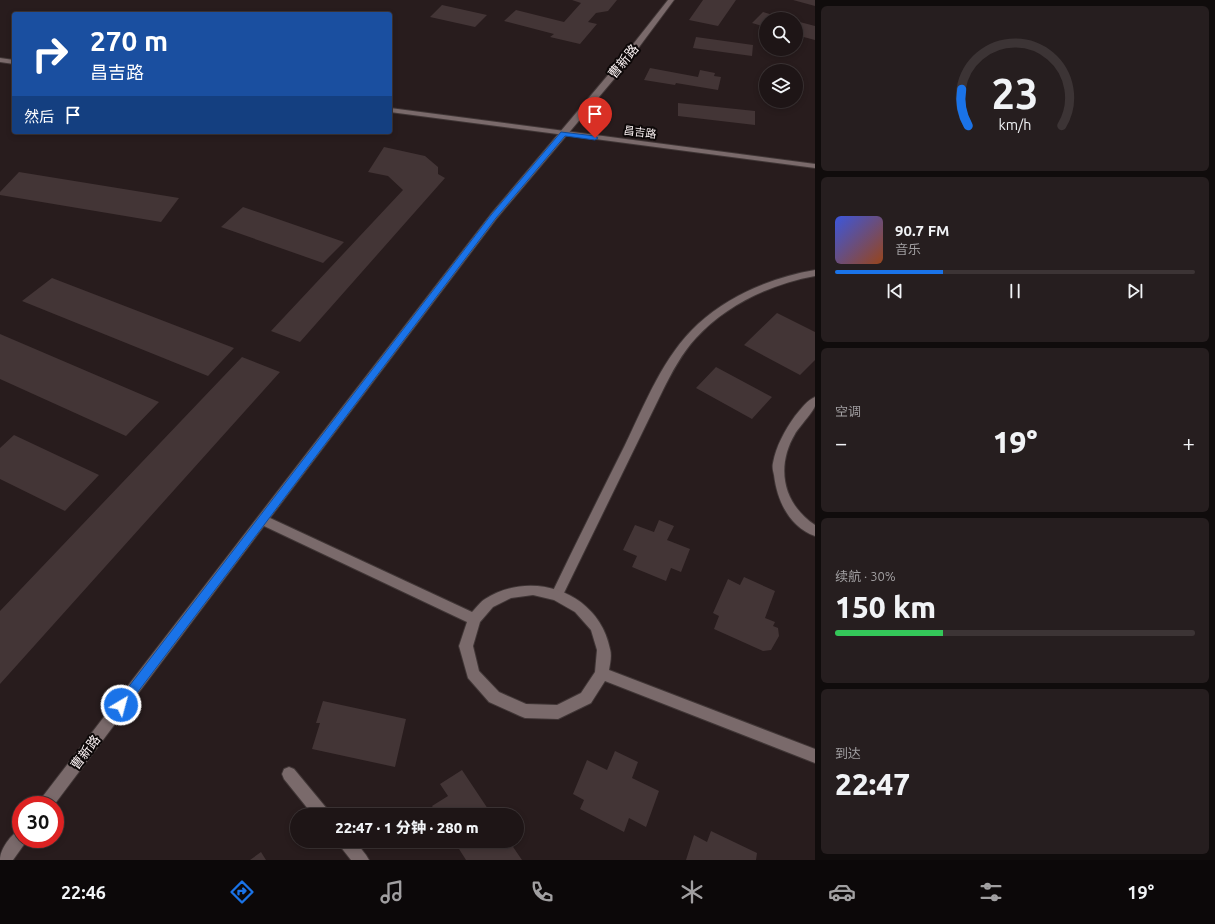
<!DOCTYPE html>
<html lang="zh">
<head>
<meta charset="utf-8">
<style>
	body { margin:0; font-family:Ubuntu,"Noto Sans SC",sans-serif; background:#261e1f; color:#f1f3f6; height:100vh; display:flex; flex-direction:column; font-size:15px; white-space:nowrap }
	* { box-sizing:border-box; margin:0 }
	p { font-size:13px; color:#a19fa1 }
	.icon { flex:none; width:22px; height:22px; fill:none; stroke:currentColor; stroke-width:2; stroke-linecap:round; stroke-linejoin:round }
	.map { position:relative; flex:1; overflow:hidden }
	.panel { display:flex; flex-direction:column; gap:6px; padding:6px; background:#100c0c; width:400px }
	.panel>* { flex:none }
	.hud { position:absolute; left:12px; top:12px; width:380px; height:122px; border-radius:4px; box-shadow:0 2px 6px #0003,0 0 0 1px #3c3435; background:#1a4fa0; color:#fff; overflow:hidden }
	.tools { position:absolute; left:759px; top:12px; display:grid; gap:8px }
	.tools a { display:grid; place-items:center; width:44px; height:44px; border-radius:50%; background:#1e1516; box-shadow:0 2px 6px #0003,0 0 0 1px #3c3435; font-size:20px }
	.speed { position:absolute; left:12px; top:796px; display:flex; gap:8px; font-size:20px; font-weight:700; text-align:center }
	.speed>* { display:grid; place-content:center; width:52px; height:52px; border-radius:50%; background:#1e1516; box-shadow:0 2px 6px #0003,0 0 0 1px #3c3435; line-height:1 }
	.speed .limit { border:6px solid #d22; background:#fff; color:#111 }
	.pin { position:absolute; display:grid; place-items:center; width:34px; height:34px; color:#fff; margin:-41px -17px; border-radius:50% 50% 50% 0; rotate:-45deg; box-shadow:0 0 4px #0007 }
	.pin .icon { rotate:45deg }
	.me { position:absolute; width:44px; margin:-22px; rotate:37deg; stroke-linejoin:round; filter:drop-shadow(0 0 3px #0008) }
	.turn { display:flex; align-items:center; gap:14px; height:84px; padding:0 12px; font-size:18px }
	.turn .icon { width:52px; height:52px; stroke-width:2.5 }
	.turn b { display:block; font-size:28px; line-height:34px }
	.then { display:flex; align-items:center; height:38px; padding:0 12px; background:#0003; gap:8px; font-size:15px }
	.big { font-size:30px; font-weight:800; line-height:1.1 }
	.panel .widget { flex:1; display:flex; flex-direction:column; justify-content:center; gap:6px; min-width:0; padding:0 14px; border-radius:6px; background:#261e1f }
	.panel .dial { align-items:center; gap:0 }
	.dial svg { height:104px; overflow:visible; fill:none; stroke:#3c3435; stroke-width:7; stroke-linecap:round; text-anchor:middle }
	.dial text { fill:#f1f3f6; stroke:none }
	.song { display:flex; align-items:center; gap:12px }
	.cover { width:48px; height:48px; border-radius:6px; background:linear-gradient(135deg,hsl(230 70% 55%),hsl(20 70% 35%)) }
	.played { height:4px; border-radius:2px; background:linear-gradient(90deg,#1a73e8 30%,#3c3435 30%) }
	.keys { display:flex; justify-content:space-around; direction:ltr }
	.heat { display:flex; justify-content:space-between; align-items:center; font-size:22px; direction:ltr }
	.charge { height:6px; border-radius:3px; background:linear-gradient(90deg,#34c759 30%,#3c3435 0) }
	.trip { position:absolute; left:290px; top:808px; width:234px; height:40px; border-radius:20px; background:#1e1516; box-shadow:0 2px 6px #0003,0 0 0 1px #3c3435; font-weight:800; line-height:40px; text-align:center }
	.menu { display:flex; height:64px; justify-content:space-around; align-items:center; background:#0c0809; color:#a19fa1 }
	.menu .icon { width:28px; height:28px }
	.menu .selected { color:#1a73e8 }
	.menu b { font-size:18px; color:#f1f3f6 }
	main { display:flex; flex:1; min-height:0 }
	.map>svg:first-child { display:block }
	.building { fill:#433536 }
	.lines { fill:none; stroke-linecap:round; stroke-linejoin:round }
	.service-casing { stroke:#403636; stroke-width:2 }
	.minor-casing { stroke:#403636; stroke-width:2 }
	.tertiary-casing { stroke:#403636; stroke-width:2 }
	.service { fill:#7a6a6b; fill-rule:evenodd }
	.minor { fill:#7a6a6b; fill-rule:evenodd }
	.tertiary { fill:#7a6a6b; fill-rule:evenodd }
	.route { fill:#1a73e8; stroke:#114b97 }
	.labels { text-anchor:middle; stroke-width:4; stroke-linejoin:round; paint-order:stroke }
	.far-street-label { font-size:11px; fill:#faf1f2; stroke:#0d0808 }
	.street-label { font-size:13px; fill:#faf1f2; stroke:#0d0808 }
</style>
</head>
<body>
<main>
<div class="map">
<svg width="815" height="860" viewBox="0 0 815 860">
	<rect width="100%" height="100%" fill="#281c1d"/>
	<path class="building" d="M572,0h45l-9,11 -12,2 -8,9 9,2 -17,20 -30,-7 4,-3 -50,-13 12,-11 48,12 17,-19z
		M703,0h33l-18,26 -29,-6z
		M793,0h22v6z
		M442,5l45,10 -12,12 -45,-10z
		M763,12l23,7h-20v8l-14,-4z
		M796,21l19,5v14l-19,-5z
		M696,37l57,8 -1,11 -59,-8z
		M650,68l48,9 2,-7 15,3 -1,3 7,1 -3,13 -42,-7 -1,2 -31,-5z
		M678,103l77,8v14l-77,-9z
		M384,147l41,9 13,11v7l7,4 -145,164 -29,-11 132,-141 -15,-14 -20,-4z
		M19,172l160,26 -18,24 -161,-27v-3z
		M243,207l101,35 -21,21 -102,-36z
		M52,278l182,70 -26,28 -186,-75z
		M777,313l38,19v28l-15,15 -56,-30z
		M0,334l159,68 -33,34 -126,-57z
		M242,357l38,15 -280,312v-73z
		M716,367l56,30 -20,22 -56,-31z
		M14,435l85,40 -34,36 -65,-32v-31z
		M659,520l15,6 -7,14 23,9 -9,23 -10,-4 -5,13 -34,-14 5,-11 -14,-6 12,-25 19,7z
		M744,577l31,14 -10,27 10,4 -2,4 5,2 1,8 -8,14 -8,1 -49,-22 5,-13 -6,-3 15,-34 12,6z
		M323,701l83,18 -11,48 -83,-18 8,-26h-4z
		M615,751l23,11 -6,16 27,13 -13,36 -17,-9 -5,14 -44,-23 4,-9 -11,-6 14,-34 20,10z
		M462,770l30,45h-54l-6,-9 16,-10 -8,-12z
		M711,831l46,22 -1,7h-70l8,-25 13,7z
		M454,841h55l13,19h-56z
		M261,852l5,8h-16z"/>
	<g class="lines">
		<defs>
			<path id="service" d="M815,270v6c-44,8 -89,29 -119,62 -14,15 -24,34 -33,52l-102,209 -4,1 -4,-1 -2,-4c24,-50 49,-100 74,-150 20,-41 38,-89 73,-121 32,-29 75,-47 117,-54z"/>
			<path id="minor" d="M668,0h6l-49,66 -128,152 -227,300 202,94c4,-4 8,-10 13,-13 47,-30 114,-7 125,50 2,7 0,15 -1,21l206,79v14l-210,-82 -14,22 -33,16 -33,-1 -5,-2 -31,-14 -21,-24 -9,-32 8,-24 -203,-96 -210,279h-16l2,-5 451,-586 128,-152zM533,595l21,5 21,12 16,18 6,20 -2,22 -14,21 -24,12 -31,-1 -27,-12 -20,-21 -6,-25 7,-24 13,-15 18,-9z
				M815,397c0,3 0,7 0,9 -1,5 -16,21 -20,28 -19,32 -13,69 20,91v11c-26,-9 -38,-36 -41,-61 -1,-4 -2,-8 -1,-12 3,-17 12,-33 22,-47 6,-7 12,-16 20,-19z
				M289,767l5,2 34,41 3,5h-18l-29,-36 -2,-5 2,-5z
				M21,829v10h7l-15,21h-13c0,-11 11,-26 21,-31z
				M337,841h18l11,14 3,5h-18l-11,-14z"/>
			<path id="tertiary" d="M0,58l14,2v4l-14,-2z
				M390,108l425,56v4l-425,-56z"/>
		</defs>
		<use href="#service" class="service-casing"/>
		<use href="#minor" class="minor-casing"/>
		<use href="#tertiary" class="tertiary-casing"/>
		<use href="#service" class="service"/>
		<use href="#minor" class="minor"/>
		<use href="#tertiary" class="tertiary"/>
	</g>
	<path class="route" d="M561,132l34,4 3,2 -3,2 -30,-4 -69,82 -371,491 -4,2 -4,-2 -2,-4 2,-3 374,-487z"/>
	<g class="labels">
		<g class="far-street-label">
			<text transform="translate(640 132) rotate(7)" y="4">昌吉路</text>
		</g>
		<g class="street-label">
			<text transform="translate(623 61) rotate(-51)" y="5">曹新路</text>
			<text transform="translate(85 752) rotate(-53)" y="5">曹新路</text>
		</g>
	</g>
</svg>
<div class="tools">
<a><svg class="icon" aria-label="search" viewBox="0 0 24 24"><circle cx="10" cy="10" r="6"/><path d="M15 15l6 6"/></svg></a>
<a><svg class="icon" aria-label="layers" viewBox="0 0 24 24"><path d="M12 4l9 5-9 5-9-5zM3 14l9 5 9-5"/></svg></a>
</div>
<div class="speed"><div class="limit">30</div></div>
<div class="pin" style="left:595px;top:138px;background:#d93025"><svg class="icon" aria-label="arrive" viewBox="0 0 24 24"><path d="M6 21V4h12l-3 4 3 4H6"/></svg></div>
<svg class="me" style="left:121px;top:705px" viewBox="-20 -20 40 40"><circle r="17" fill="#1a73e8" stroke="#fff" stroke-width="3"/><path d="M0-11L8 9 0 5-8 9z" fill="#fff"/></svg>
<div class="trip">22:47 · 1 分钟 · 280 m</div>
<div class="hud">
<div class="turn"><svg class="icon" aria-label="right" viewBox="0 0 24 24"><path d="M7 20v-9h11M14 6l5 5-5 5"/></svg><div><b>270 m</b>昌吉路</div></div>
<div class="then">然后<svg class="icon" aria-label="arrive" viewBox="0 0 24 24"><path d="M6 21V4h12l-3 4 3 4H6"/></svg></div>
</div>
</div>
<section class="panel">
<div class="widget dial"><svg viewBox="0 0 100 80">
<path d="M14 69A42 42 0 1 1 86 69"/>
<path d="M14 69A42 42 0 0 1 9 41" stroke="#1a73e8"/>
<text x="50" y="56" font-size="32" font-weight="700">23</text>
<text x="50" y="72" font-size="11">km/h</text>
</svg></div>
<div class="widget">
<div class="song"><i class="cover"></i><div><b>90.7 FM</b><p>音乐</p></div></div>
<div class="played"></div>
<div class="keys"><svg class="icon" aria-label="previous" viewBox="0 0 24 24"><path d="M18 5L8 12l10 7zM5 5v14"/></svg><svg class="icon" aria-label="pause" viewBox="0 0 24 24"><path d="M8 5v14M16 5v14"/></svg><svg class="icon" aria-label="next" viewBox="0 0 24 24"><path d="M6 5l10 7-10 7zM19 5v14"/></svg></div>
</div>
<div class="widget"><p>空调</p>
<div class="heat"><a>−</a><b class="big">19°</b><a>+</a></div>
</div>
<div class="widget"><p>续航 · 30%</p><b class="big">150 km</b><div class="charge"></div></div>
<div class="widget"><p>到达</p><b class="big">22:47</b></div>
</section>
</main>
<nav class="menu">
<b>22:46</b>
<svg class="icon selected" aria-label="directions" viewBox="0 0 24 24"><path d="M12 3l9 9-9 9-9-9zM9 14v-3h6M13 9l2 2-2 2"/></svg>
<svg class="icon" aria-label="music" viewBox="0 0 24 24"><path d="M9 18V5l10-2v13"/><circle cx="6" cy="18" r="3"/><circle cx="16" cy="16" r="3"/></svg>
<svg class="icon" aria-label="phone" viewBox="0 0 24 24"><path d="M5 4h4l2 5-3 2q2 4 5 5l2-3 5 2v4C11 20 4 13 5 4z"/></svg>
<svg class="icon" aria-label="climate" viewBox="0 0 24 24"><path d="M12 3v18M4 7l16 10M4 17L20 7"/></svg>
<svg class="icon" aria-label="car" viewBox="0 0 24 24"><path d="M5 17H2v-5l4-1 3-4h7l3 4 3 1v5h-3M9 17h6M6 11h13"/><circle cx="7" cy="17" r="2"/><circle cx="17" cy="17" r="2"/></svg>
<svg class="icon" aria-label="filters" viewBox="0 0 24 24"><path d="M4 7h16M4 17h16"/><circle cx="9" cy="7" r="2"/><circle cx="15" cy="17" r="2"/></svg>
<b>19°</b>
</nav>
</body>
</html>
